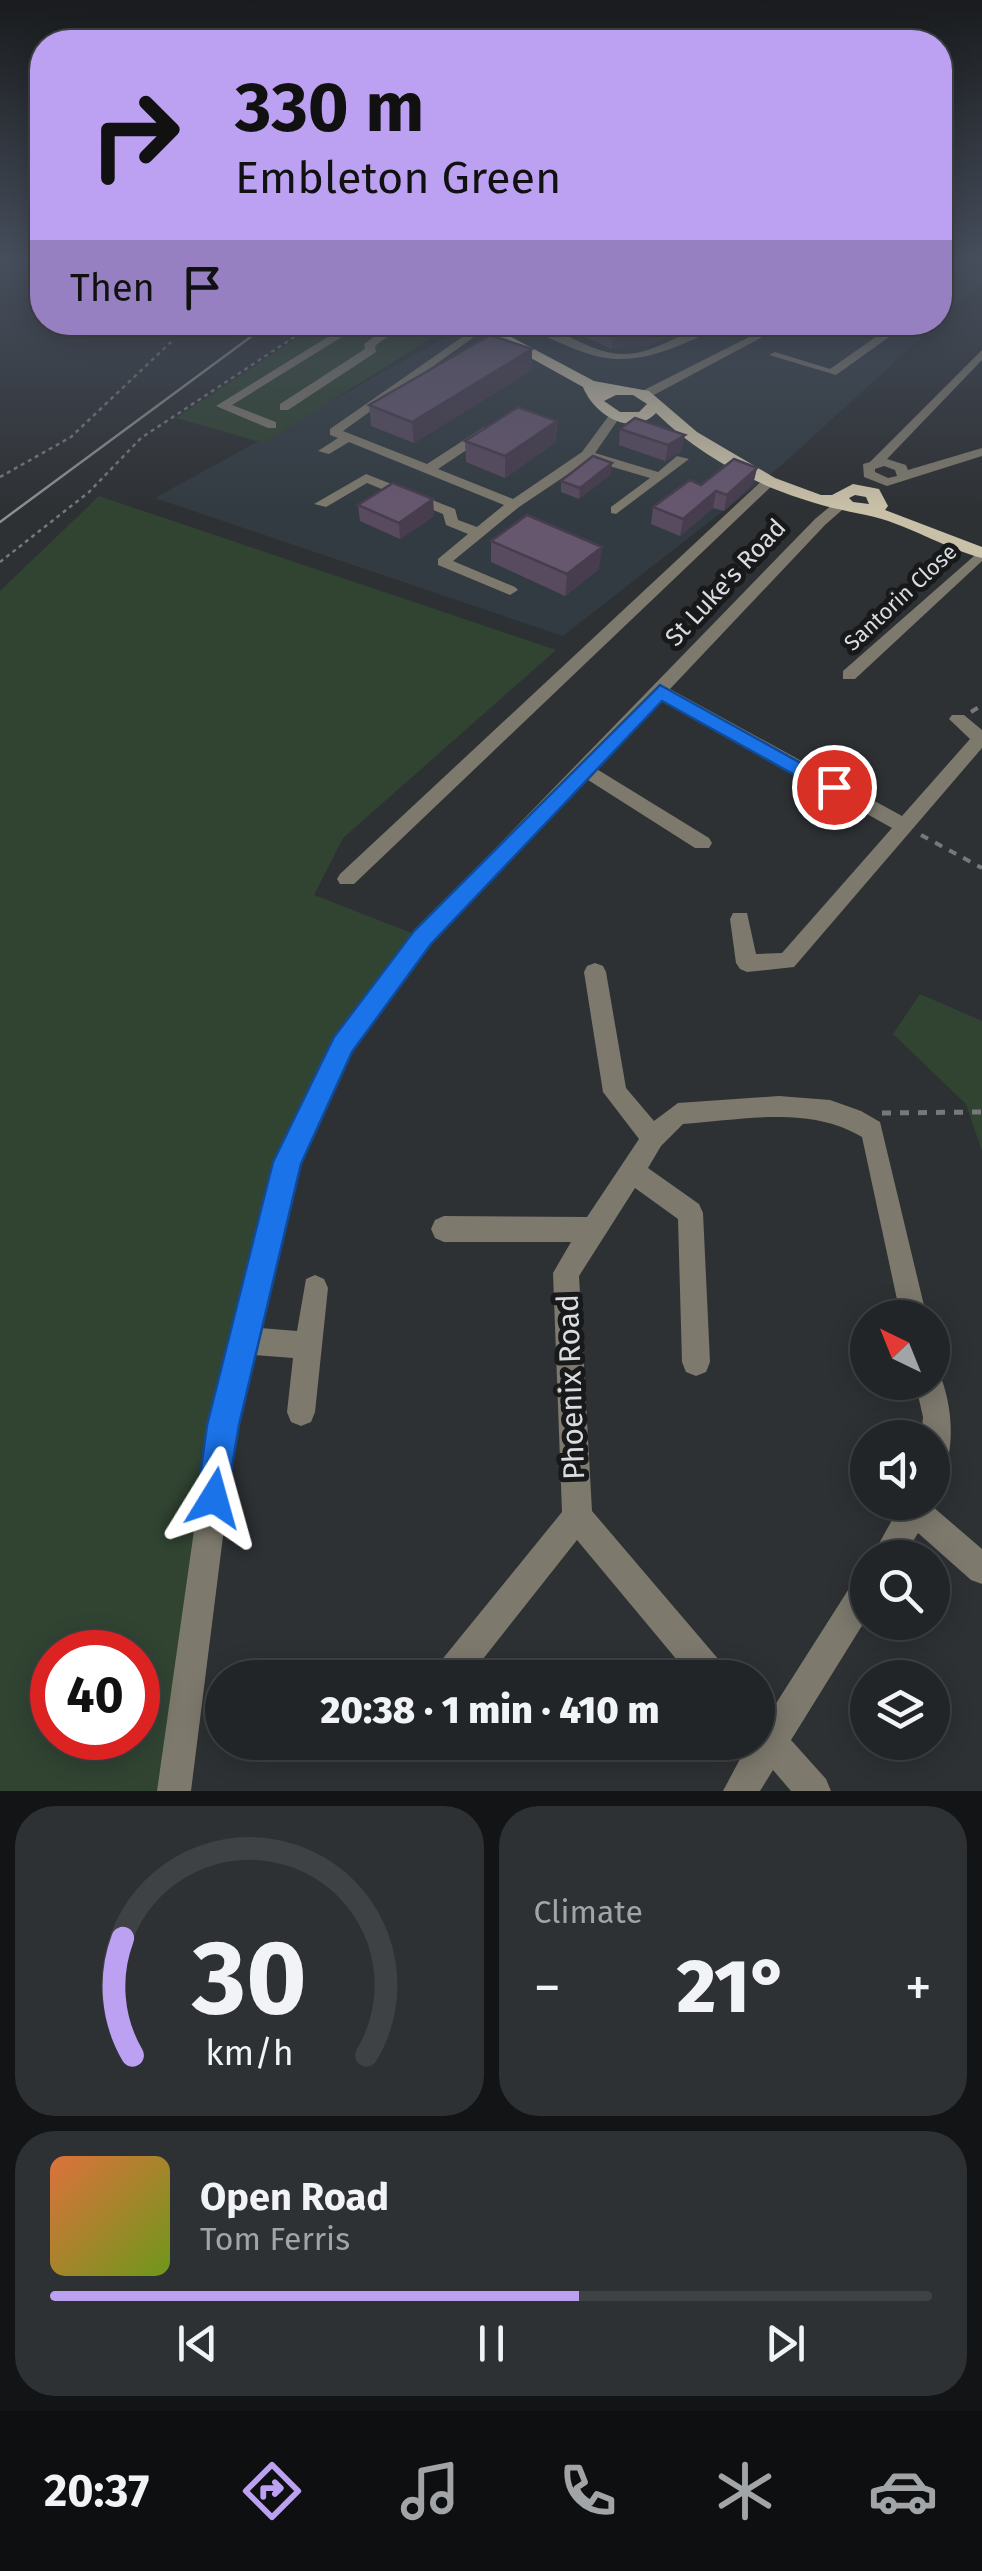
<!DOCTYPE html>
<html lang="en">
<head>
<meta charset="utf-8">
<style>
	body { margin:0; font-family:"Fira Sans",sans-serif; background:#2e3133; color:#f1f3f6; height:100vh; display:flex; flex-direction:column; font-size:38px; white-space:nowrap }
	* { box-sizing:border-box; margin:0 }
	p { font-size:32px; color:#a2a5a7 }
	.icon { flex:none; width:55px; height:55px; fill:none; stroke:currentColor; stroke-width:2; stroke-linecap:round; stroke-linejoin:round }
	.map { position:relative; height:1791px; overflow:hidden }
	.drawer { display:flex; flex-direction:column; gap:15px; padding:15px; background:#131415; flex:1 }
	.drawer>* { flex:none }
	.banner { position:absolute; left:30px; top:30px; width:922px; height:305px; border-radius:40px; box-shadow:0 5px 25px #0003,0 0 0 2px #3f4244; background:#bca0f2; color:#111; overflow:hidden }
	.needle { width:65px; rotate:317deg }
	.tools { position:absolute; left:850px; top:1300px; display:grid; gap:20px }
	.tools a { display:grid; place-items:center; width:100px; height:100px; border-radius:50%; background:#222527; box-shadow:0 5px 25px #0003,0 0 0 2px #3f4244; font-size:50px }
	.speed { position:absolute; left:30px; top:1630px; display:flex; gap:20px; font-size:50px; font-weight:700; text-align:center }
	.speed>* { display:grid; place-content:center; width:130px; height:130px; border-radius:50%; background:#222527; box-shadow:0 5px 25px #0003,0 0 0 2px #3f4244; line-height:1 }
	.speed .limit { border:15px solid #d22; background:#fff; color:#111 }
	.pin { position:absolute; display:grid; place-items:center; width:85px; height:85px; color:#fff; margin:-42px; border:5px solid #fff; border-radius:50%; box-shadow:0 2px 10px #0007 }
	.me { position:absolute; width:110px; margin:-55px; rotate:8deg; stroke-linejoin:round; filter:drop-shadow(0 0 8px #0008) }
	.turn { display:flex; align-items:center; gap:35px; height:210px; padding:0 40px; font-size:45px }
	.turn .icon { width:130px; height:130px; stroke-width:2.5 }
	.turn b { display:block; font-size:70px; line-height:85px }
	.then { display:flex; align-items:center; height:95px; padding:0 40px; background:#0003; gap:20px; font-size:38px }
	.big { font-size:75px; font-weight:800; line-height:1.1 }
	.drawer .widget { flex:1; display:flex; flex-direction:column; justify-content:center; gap:15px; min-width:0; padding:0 35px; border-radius:40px; background:#2e3133 }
	.drawer .dial { align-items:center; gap:0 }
	.dial svg { height:260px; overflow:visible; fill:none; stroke:#3f4244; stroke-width:7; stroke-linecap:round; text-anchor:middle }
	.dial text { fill:#f1f3f6; stroke:none }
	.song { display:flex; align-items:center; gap:30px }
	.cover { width:120px; height:120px; border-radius:15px; background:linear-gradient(135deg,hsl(20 70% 55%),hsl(80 70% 35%)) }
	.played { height:10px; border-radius:5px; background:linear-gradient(90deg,#bca0f2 60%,#3f4244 60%) }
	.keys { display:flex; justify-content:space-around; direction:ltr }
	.heat { display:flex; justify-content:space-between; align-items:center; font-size:55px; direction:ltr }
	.drawer .tiles { flex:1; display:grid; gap:15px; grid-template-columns:1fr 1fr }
	.widget:last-child { grid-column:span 2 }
	.trip { position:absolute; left:205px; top:1660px; width:570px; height:100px; border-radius:50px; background:#222527; box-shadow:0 5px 25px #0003,0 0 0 2px #3f4244; font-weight:800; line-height:100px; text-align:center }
	.tab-bar { display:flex; height:160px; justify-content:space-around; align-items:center; background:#0e0f10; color:#a2a5a7 }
	.tab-bar .icon { width:70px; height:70px }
	.tab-bar .current { color:#bca0f2 }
	.tab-bar b { font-size:45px; color:#f1f3f6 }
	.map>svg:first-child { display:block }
	.built { fill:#333b42 }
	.green { fill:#314432; fill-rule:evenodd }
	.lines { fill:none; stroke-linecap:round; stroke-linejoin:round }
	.path-far2 { stroke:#76797b; stroke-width:2.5; stroke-dasharray:4 4; stroke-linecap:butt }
	.path-far1 { stroke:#76797b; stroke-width:4; stroke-dasharray:8 8; stroke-linecap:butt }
	.path { stroke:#76797b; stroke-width:5; stroke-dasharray:9 9; stroke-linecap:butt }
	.minor { fill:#7d796d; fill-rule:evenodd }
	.major { fill:#c9c0a8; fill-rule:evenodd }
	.tram { stroke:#8c8f91; stroke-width:2.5 }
	.wall { fill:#584b5f }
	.shaded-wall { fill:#473d4e }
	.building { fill:#66576f; stroke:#473d4e; stroke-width:2.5 }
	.route { fill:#1a73e8; stroke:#114b97; stroke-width:2.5 }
	.labels { text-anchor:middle; stroke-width:10; stroke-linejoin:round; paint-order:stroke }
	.far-street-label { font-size:22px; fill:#dadcde; stroke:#18191a }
	.street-label { font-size:25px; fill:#dadcde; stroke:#18191a }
	.near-street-label { font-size:30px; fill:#dadcde; stroke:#18191a }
</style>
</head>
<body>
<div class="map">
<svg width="982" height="1791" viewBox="0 0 982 1791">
	<rect width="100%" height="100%" fill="#2e3134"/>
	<path class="built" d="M940,258h42v23l-42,39z
		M457,323h480l-155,142 -219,171 -408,-138 303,-167z"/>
	<path class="green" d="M320,323h64l46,16 -166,104 -88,-25z
		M99,496l457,154 -213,188 -29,57 108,42 -79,108 -56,118 -42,178 -71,450h-174v-1200zM52,1652h86v86h-86z
		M920,994l62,27v130l-16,-47 -73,-70z"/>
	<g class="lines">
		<path class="path-far2" d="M0,477l71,-40 100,-95
			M0,562l89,-70 52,-54 176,-116"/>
		<path class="path-far1" d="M971,712l11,-7
			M921,835l61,33"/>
		<path class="path" d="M882,1113l100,-1"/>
		<path class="minor" d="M352,322h14l-134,83 44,17v6h-8l-52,-22z
			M394,322h13l-32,24 1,6 -88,58h-8v-6l85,-55 -1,-5z
			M527,322c33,3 61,32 97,32 37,0 67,-32 104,-32 -13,9 -29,15 -43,21 -69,30 -95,14 -159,-16z
			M739,322h16l12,5 10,-5h14l-141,75h-8v-6l117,-59z
			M897,322h13l-74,53 -67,-20 6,-3 55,17z
			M923,322h16l2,3 -5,3z
			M481,324l5,3 -1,2 -142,102 84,33 57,-37h8v6l-54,36 75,30 69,-47 28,-38 4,-1 6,4 -25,36 63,19 19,-16 12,3 -73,55 -5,-1v-6l39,-29 -61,-18 -70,47 -66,54 62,26 3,3 -8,5 -72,-30v-6l30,-25 -22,-9 -3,-11 -76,-31 -41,24 -12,-3 52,-30 89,35 3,11 19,7 27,-22 -155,-63 -20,12 -11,-3 20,-13 -8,-3v-6z
			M982,350v10l-95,99 19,6 2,5 74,-22v8l-95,30 -23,-9 -1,-13 7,-2zM884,466l11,4 2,6 -9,2 -13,-6v-3z
			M766,477l12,3 -424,404h-14l-3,-5 3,-5z
			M838,500l12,3 -25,22 -155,164 232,127 68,-77 -21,-20 3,-4h12l18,15v18l-188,219 -47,5 -7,-3 -4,-6 -6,-44 3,-6h14l9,41 26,-1 110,-125 -231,-129 -66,69 114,70 3,5 -3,5h-14l-110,-70 -156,165 -78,109 -52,112 -39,164 37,3 9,-52 9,-4 9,4 4,9 -13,124 -4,10 -10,4 -10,-4 -4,-10 6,-54 -39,-3 -17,70 -46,366h-34l52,-366 66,-262 60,-125 80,-107 400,-412z
			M982,549v12l-127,118h-12v-8z
			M595,963l8,3 3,6 20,116 28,33 24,-18 101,-7 51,4 31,11 19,11 47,196h-26l-39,-181c-53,-32 -120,-17 -179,-13l-22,22 -13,22 51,36 4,9 7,149 -4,10 -10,4 -10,-4 -4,-10 -4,-143 -43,-31 -56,88 13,235 133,156 5,11h-38l-115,-138 -109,138h-37l5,-11 126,-155 -9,-239 18,-31h-127l-9,-4 -4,-9 4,-9 9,-4 143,1 52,-78 -36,-47 -19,-120 3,-6z
			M932,1370l7,2c13,32 17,73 3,105l-10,4v-43h-11l2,-21 -8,-35h17z
			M932,1499l2,3 -2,4 50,43v35l-11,-4 -53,-47 -15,25h-32l31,-56h30z
			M868,1572v44l-77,124 35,39 5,12h-40l-18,-21 -13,21h-37l26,-49h9v-30l10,4 89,-140z"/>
		<path class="major" d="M156,322h14v5l35,-5c-12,17 -29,16 -47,10z
			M466,322h17l111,59 55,10 48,41 78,46 46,17h11l21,-11 26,5 9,17 -3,4 97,37v11c-39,-10 -76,-35 -116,-43 -76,-14 -152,-45 -210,-102 -26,26 -63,0 -73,-26zM616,395h17l14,9 -8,8h-19l-16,-11zM855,495l11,2 3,7 -16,-2 -4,-4z"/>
		<path class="tram" d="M0,522l271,-200"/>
	</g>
	<path class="wall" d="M550,322h142v5l-43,18 -37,4z
		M532,349v21l-118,73 -43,-17 -2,-21z
		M635,418l47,33 -17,10 -46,-16 1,-16z
		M557,421l-1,21 -51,36 -39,-16 -1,-21z
		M757,468l-4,16 -29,27 -11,-3 -33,28 -29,-12 2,-17 48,-22z
		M611,474l-32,25 -18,-7v-11z
		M433,499l1,17 -34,23 -40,-18 -2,-16z
		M491,541l108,28 -34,27 -74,-34z"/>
	<path class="shaded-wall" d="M659,322h33v5l-43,18 -37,4 1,-20z
		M532,349v21l-118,73 -2,-21z
		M557,421l-1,21 -51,36v-22z
		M685,435l-3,16 -17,10 3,-16z
		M612,463l-1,11 -32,25 1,-11z
		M757,468l-4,16 -29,27 3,-16z
		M716,491l-3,17 -33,28 3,-17z
		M433,499l1,17 -34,23 -1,-16z
		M602,547l-3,22 -34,27 2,-22z"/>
	<path class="building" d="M598,322h61l-7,4 -39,3z
		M490,335l42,14 -120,73 -43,-17z
		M518,407l39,14 -52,35 -40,-15z
		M635,418l50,17 -17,10 -48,-16z
		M593,456l19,7 -32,25 -19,-7z
		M734,459l23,9 -30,27 -11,-4 -33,28 -30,-12 37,-27 11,5z
		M393,483l40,16 -34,24 -41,-18z
		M527,515l75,32 -35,27 -76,-33z"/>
	<linearGradient id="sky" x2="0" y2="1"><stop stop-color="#191b1d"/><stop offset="0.51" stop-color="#464e5c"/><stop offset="1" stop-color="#464e5c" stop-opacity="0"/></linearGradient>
	<rect width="982" height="509" fill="url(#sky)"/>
	<path class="route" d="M660,685l184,102 -3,6h-14l-165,-92 -231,243 -79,108 -51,112 -62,261 -14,84 -11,5 -12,-5 -5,-11 10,-73 66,-263 61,-125 80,-106z"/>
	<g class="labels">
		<g class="far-street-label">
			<text transform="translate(900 597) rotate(-43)" y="8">Santorin Close</text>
		</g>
		<g class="street-label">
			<text transform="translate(725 582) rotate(-47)" y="9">St Luke's Road</text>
		</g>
		<g class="near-street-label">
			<text transform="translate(571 1387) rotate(-92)" y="10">Phoenix Road</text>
		</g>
	</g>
</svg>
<div class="tools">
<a><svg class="needle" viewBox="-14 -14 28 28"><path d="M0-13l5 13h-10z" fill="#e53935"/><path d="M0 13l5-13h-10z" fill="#a2a5a7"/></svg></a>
<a><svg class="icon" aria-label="sound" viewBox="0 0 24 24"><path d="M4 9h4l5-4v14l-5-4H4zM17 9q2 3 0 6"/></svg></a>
<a><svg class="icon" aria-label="search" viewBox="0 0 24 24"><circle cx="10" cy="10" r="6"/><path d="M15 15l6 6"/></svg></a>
<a><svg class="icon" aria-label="layers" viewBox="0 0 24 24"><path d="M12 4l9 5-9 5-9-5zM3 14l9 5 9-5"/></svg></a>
</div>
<div class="speed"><div class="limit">40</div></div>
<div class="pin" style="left:834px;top:787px;background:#d93025"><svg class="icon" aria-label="arrive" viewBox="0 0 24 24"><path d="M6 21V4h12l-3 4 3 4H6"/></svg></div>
<svg class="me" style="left:214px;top:1498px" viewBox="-20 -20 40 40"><path d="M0-17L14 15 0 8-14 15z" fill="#1a73e8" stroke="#fff" stroke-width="4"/></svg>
<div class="trip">20:38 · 1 min · 410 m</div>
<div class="banner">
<div class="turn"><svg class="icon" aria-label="right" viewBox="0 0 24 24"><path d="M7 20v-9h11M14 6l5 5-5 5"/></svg><div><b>330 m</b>Embleton Green</div></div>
<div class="then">Then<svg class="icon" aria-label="arrive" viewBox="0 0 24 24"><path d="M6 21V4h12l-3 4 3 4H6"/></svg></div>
</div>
</div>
<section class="drawer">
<div class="tiles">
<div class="widget dial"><svg viewBox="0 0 100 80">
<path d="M14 69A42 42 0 1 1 86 69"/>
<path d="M14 69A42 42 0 0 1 11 33" stroke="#bca0f2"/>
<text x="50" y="56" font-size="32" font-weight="700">30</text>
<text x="50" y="72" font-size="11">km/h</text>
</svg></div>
<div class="widget"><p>Climate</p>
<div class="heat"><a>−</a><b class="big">21°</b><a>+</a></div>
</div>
<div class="widget">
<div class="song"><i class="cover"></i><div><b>Open Road</b><p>Tom Ferris</p></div></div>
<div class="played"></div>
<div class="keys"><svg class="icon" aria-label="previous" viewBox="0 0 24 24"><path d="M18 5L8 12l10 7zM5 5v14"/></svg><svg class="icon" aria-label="pause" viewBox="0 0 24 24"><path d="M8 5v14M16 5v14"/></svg><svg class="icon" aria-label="next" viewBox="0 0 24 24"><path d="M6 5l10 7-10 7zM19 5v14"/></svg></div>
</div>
</div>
</section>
<nav class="tab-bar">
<b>20:37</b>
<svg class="icon current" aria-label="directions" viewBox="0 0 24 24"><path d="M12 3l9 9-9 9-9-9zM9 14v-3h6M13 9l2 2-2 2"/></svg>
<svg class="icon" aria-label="music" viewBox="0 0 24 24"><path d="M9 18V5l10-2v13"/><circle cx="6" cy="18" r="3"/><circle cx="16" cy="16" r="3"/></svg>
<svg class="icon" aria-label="phone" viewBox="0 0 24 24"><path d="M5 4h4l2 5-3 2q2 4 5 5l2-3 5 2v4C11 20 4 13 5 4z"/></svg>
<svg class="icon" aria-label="climate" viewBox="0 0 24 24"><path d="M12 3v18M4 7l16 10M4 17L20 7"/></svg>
<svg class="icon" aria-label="car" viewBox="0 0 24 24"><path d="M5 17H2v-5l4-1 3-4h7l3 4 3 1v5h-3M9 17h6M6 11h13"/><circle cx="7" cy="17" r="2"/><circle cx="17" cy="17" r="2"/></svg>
</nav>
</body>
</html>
